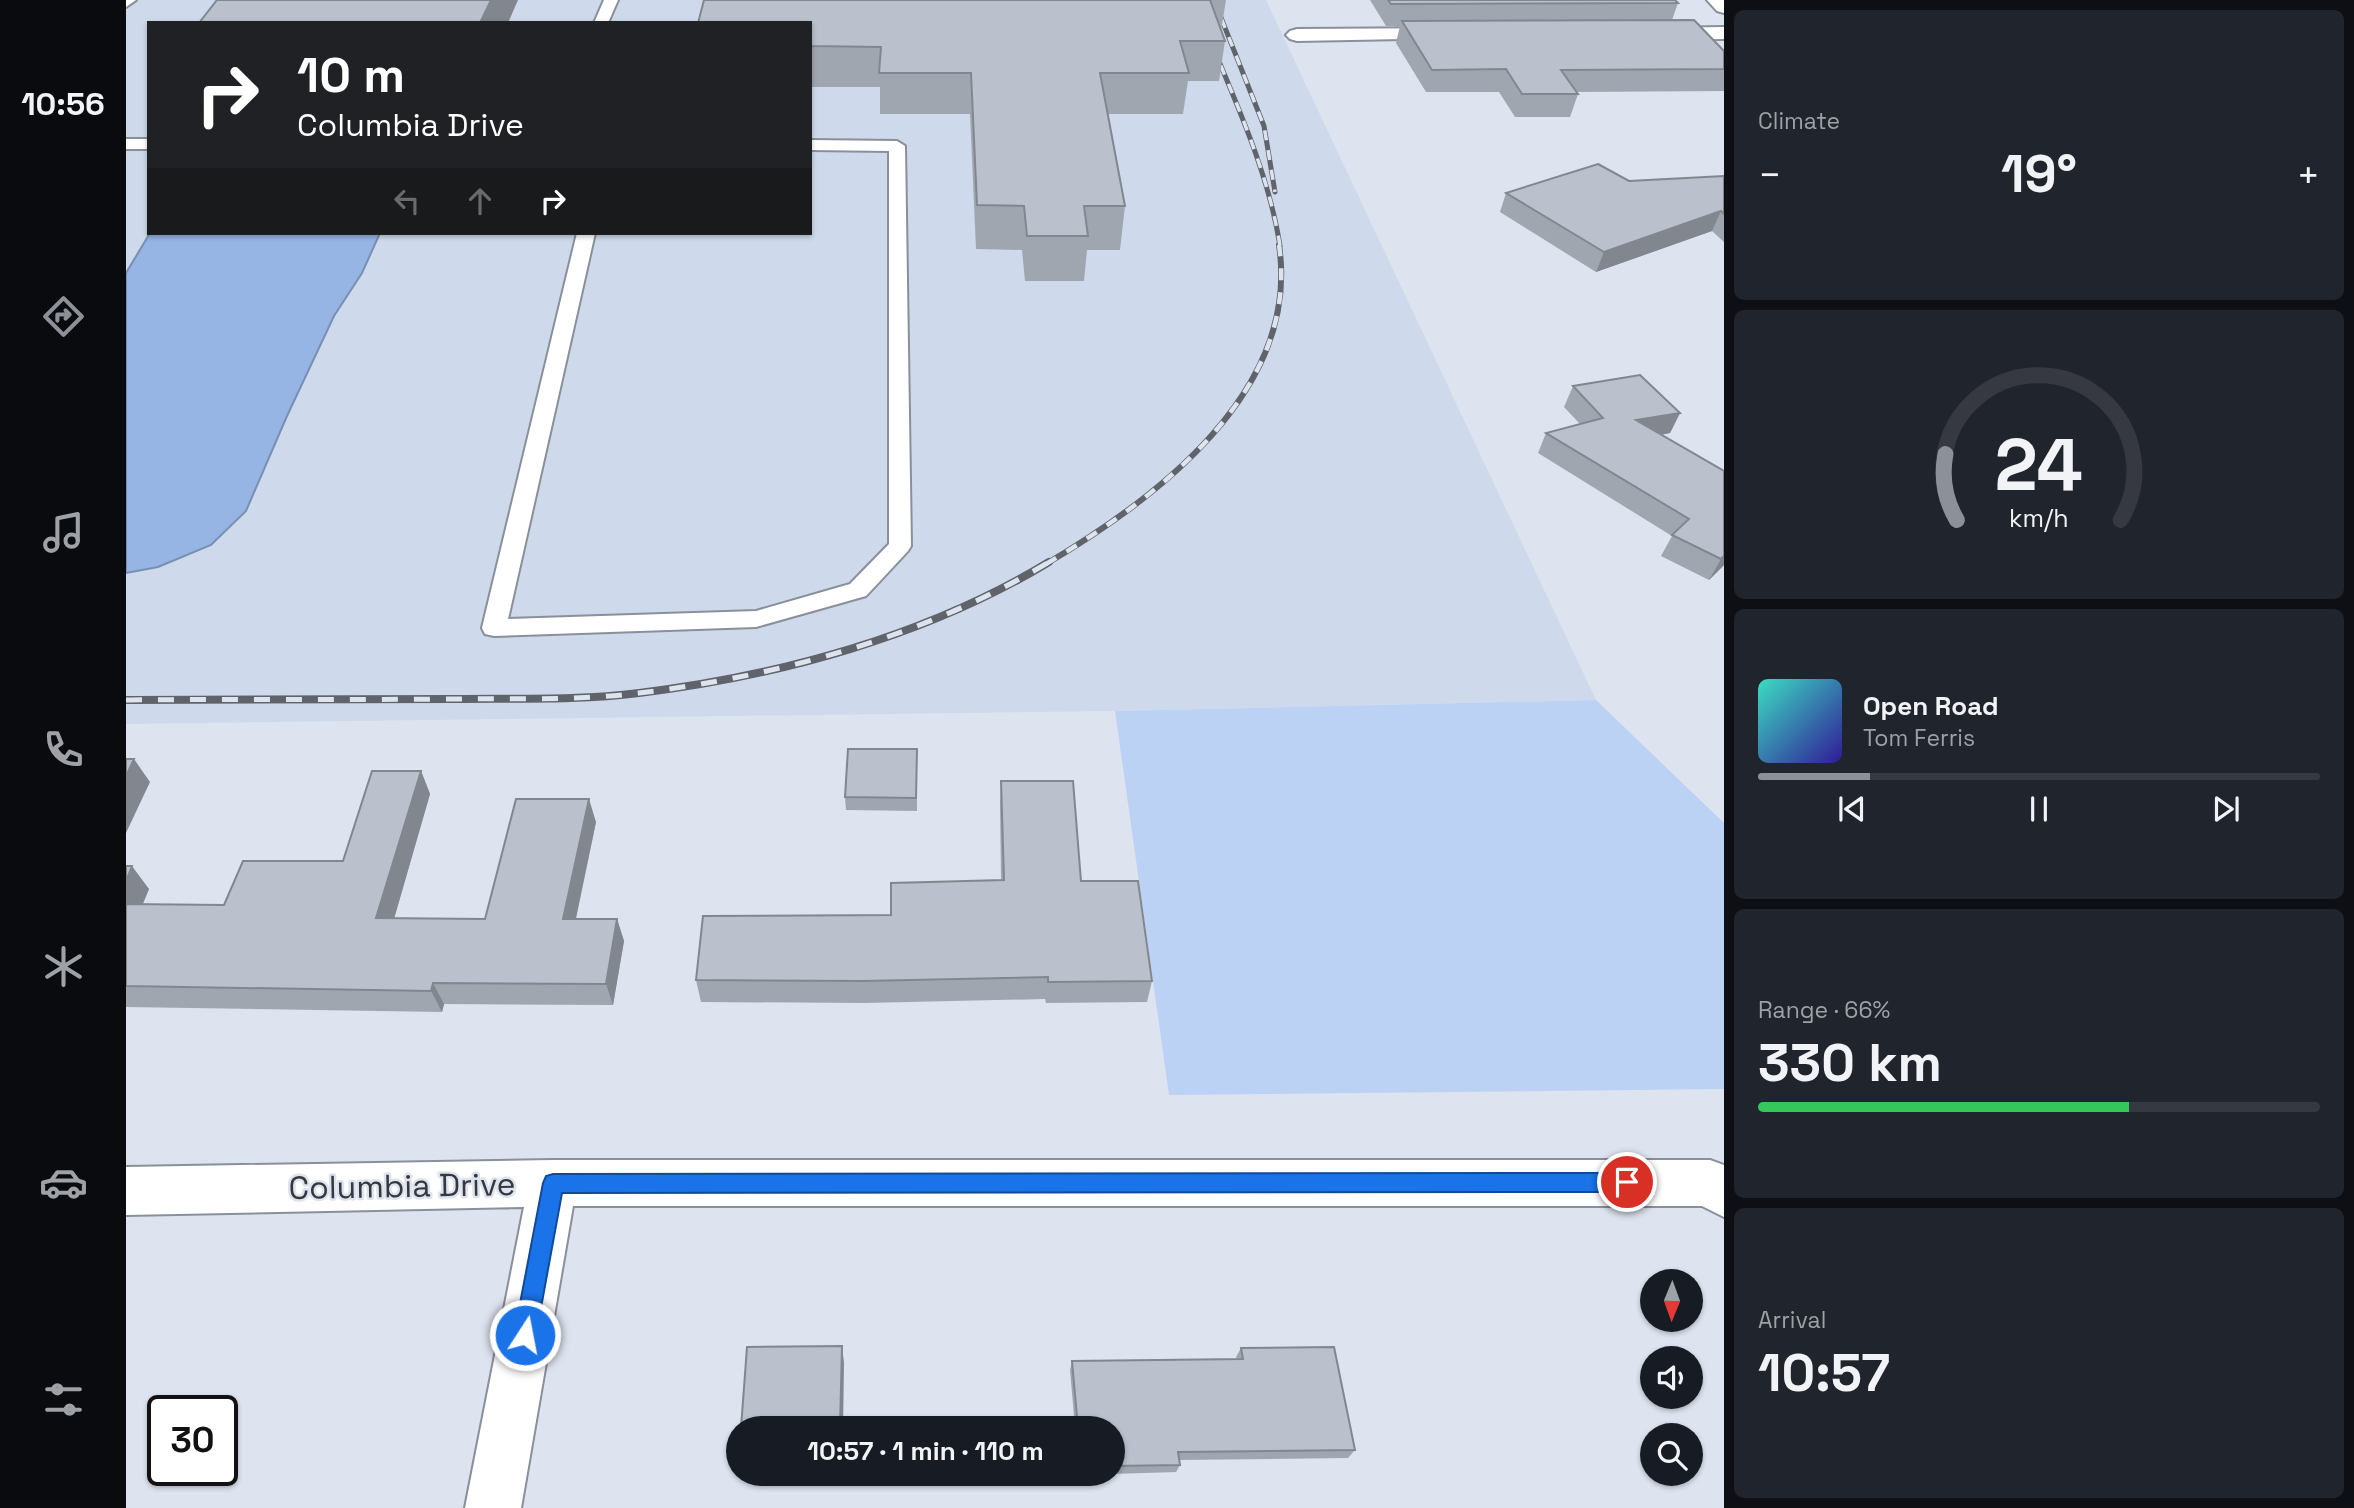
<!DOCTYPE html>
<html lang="en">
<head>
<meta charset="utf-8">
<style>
	body { margin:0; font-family:"Space Grotesk",sans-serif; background:#20242c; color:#f1f3f6; height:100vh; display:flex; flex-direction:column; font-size:26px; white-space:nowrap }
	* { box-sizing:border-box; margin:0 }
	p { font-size:23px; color:#9ea1a6 }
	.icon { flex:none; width:38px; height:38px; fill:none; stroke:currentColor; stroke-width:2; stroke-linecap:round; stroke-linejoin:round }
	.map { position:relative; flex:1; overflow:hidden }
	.drawer { display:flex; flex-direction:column; gap:10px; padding:10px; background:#0d0f14; width:630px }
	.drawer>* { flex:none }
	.top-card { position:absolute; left:21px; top:21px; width:665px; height:214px; border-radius:0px; box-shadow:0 2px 5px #0004; background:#202124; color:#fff; overflow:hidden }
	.needle { width:46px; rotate:181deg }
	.fabs { position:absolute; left:1514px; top:1269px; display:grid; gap:14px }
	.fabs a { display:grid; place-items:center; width:63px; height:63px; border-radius:50%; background:#171b24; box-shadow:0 2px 5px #0004; font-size:35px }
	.speed { position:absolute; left:21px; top:1395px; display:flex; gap:14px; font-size:35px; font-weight:700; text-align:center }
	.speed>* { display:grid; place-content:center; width:91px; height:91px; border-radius:50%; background:#171b24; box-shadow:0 2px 5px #0004; line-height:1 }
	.speed .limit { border:4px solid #111; border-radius:10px; background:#fff; color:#111 }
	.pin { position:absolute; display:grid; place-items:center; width:60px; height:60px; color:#fff; margin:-30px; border:4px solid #fff; border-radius:50%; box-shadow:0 2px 7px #0007 }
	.me { position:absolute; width:77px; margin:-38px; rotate:11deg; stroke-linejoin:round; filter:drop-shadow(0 0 5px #0008) }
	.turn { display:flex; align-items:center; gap:24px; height:147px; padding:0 35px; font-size:32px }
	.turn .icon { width:91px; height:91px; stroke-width:2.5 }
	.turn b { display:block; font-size:49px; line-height:60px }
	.lanes { display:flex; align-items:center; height:66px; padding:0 35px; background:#0003; justify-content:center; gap:35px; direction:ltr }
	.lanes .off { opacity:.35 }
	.big { font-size:52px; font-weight:800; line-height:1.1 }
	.drawer .card { flex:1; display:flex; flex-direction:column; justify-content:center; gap:10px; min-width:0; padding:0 24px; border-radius:10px; background:#20242c }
	.drawer .dial { align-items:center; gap:0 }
	.dial svg { height:182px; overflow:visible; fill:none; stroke:#363941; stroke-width:7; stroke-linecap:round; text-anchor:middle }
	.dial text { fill:#f1f3f6; stroke:none }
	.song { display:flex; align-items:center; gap:21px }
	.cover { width:84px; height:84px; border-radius:10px; background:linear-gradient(135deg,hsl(170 70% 55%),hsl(250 70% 35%)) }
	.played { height:7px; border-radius:4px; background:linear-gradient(90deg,#8c9099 20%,#363941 20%) }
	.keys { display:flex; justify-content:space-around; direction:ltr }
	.heat { display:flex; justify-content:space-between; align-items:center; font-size:38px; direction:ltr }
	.charge { height:10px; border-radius:5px; background:linear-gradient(90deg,#34c759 66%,#363941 0) }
	.trip { position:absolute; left:600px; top:1416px; width:399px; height:70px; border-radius:35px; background:#171b24; box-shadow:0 2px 5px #0004; font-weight:800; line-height:70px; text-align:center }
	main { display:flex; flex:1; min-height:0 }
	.tabs { display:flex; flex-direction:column; width:126px; justify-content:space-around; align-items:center; background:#090b0e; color:#9ea1a6 }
	.tabs .icon { width:49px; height:49px }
	.tabs .selected { color:#8c9099 }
	.tabs b { font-size:32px; color:#f1f3f6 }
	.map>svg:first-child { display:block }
	.built { fill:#cedaeb; fill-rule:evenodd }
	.green { fill:#bcd2f4 }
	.water { fill:#96b4e4; stroke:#798fb2; stroke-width:2 }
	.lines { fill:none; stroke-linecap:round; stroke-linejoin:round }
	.service-casing { stroke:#89909a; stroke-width:4 }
	.minor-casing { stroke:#89909a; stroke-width:4 }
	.service { fill:#fff; fill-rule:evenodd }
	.minor { fill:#fff; fill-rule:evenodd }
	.rail-far2-casing { stroke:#60646a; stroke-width:5 }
	.rail-far1-casing { stroke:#60646a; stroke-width:6 }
	.rail-casing { stroke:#60646a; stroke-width:8 }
	.rail-far2 { stroke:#dde4ef; stroke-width:3.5; stroke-dasharray:10; stroke-linecap:butt }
	.rail-far1 { stroke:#dde4ef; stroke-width:4.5; stroke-dasharray:12; stroke-linecap:butt }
	.rail { stroke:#dde4ef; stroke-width:5; stroke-dasharray:16; stroke-linecap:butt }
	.wall { fill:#a0a6af }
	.shaded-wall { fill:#82878f }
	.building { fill:#bac1cc; stroke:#82878f; stroke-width:2 }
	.route { fill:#1a73e8; stroke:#114b97; stroke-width:2 }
	.labels { text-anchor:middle; stroke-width:5; stroke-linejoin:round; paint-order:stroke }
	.near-street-label { font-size:32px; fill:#35383d; stroke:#dde4ef }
</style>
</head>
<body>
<main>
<nav class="tabs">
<b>10:56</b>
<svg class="icon selected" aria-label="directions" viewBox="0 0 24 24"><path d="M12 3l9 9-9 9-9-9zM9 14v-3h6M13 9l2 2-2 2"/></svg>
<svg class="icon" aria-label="music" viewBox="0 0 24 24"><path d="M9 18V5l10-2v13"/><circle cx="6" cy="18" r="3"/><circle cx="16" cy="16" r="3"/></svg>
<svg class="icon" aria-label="phone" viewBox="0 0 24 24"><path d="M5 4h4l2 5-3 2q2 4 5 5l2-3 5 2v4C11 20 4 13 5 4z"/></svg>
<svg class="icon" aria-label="climate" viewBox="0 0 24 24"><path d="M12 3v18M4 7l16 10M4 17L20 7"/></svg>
<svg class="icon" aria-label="car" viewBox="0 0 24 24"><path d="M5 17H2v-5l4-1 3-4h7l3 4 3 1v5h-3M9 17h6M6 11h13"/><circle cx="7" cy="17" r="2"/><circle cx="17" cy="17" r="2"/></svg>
<svg class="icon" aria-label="filters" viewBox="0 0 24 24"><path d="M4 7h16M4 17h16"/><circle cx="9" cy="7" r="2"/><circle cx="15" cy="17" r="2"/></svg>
</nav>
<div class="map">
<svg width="1598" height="1508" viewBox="0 0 1598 1508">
	<rect width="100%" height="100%" fill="#dde4ef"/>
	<path class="built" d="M0,0h1140l330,700 -481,11 -989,13zM23,23h661v210h-661z"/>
	<path class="green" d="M1470,700l128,123v266l-555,6 -54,-384z"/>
	<path class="water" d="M24,233h230l-18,40 -28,43 -47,100 -41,95 -35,34 -53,22 -32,6v-300z"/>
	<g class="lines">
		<defs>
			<path id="service" d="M0,0h10l-10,7z
				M478,0h14l-10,23h-14z
				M0,139h23v10h-23z
				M684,140l87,1 8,5 6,400 -3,5 -42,45 -110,31 -262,9 -9,-2 -3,-6 95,-395h18l-87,386 248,-8 94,-27 39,-40v-393l-79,-1z"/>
			<path id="minor" d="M1581,0h17v13l-7,-2z
				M1598,27v12l-68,1 -7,-2 -4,-4 4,-4 7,-2z
				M1326,28l7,2 4,4 -4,4 -162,3 -7,-2 -4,-4 4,-4 7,-2z
				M427,1160h1157l14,5v52l-22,-11h-1129l-52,302h-56l59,-301 -398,8v-48z"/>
		</defs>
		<use href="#service" class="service-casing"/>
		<use href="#minor" class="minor-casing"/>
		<use href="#service" class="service"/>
		<use href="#minor" class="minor"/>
		<defs>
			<path id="rail-far2" d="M1088,0l50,126 11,66
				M1087,47c27,65 56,129 67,199"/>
			<path id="rail-far1" d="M920,564c110,-65 255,-173 233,-319"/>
			<path id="rail" d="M0,700c109,-1 218,0 328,-1 61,-1 123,2 185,-6 140,-17 288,-57 410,-131"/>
		</defs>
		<use href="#rail-far2" class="rail-far2-casing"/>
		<use href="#rail-far1" class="rail-far1-casing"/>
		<use href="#rail" class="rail-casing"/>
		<use href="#rail-far2" class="rail-far2"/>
		<use href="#rail-far1" class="rail-far1"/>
		<use href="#rail" class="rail"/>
	</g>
	<path class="wall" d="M578,0h522l-5,31 4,10 -6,40h-31l-5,33h-75l17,92 -5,44h-33l-3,31h-59l-3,-31 -46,-1 -6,-135h-90v-27h-70v-64z
		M1244,0h305l3,3 -6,17 52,31v40l-147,1 1,2 -8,23h-55l-16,-25h-73l-30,-49 4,-17h-14z
		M1598,176v66l-12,-11 -116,41 -96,-60 6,-19 123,-12z
		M1447,386l107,27 -10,20 -9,2 63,130 -15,15 -48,-24 11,-20 -134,-83 8,-20 34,-9 -16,-17z
		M791,749v62l-71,-1 -1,-13z
		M295,771l9,23 -36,124 91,1 111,-97 -20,97h41l7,22 -11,64 -169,-1 -2,8 -316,-5v-141l23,23 -6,15 81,1 119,-44z
		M875,781l80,100 71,100 -5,21 -101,1 -1,-4 -180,4 -164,-1 -5,-22 195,-65 110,-35 -1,-76z
		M1115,1348l114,102 -7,8 -169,2 1,5 -4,7 -97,3v-1h34v-46h-38l-5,-58 2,-9 165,-2 -1,-2z
		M617,1474h98v1l-97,1z"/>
	<path class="shaded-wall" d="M365,0h27l-10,23h-28z
		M1595,211l-9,20 -116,41 8,-20z
		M1554,413l-10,20 -43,8 9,-21z
		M1598,556v9l-15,15 12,-21z
		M8,759l16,23 -24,51v-57z
		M295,771l9,23 -42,146 -12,-22z
		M463,799l7,23 -25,119 -8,-22z
		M6,866l17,23 -16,37 -7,-10v-35z
		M491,919l7,22 -11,64 -7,-21z
		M307,983l11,21 -2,8 -11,-21z
		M716,1346l2,17 -1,65h-3z"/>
	<path class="building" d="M91,0h274l-11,23h-281z
		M578,0h506l15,41h-45l9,32h-89l25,133h-41l4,30h-61l-3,-30 -47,-1 -6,-132h-92l2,-26 -71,-1v-23h-112z
		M1262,0h287l3,3 -287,1z
		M1568,20l30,31v18l-163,1 17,24h-56l-16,-25 -74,1 -30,-49z
		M1472,164l31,17 95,-5v38l-3,-3 -117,41 -98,-59z
		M1514,375l40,38 -44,7 88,51v85l-3,3 -49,-24 17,-16 -143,-86 57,-15 -30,-32z
		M722,749h69l-1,49 -71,-1z
		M0,759h8l-8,17z
		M246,771h49l-45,147 109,1 31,-120h73l-26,120h54l-11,65 -173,-1 -2,8 -305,-5v-82l98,1 19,-44h100z
		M875,781h72l8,100h57l14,100 -104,1v-5l-185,4 -167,-1 7,-64 188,-1v-32l113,-3z
		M0,866h6l-6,15z
		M716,1346l-2,82h-99l6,-81z
		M1208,1347l21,103 -177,2 2,13 -67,1v-38h-35l-6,-67 171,-2 -2,-11z"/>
	<path class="route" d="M1501,1173l7,3 3,6 -3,7 -7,3 -1065,1 -26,142 -3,8 -8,3 -8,-3 -3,-8 29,-152 3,-7 7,-2z"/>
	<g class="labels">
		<g class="near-street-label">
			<text transform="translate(276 1186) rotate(-1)" y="11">Columbia Drive</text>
		</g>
	</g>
</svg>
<div class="fabs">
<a><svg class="needle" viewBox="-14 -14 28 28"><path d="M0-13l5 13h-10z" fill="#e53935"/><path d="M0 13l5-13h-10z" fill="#9ea1a6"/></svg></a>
<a><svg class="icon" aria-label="sound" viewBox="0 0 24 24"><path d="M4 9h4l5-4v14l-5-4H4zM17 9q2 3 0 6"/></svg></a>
<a><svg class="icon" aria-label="search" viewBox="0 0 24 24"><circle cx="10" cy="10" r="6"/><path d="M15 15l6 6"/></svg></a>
</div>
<div class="speed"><div class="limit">30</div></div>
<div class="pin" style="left:1501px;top:1182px;background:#d93025"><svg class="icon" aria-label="arrive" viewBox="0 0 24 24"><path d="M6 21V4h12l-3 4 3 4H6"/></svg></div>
<svg class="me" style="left:399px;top:1335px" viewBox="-20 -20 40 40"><circle r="17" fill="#1a73e8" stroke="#fff" stroke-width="3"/><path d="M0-11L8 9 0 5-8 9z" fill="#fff"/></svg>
<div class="trip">10:57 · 1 min · 110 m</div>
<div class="top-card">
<div class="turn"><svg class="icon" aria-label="right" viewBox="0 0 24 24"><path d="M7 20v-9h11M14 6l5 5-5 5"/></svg><div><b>10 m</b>Columbia Drive</div></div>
<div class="lanes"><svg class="icon off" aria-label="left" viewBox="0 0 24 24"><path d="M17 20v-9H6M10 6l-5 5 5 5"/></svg><svg class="icon off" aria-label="ahead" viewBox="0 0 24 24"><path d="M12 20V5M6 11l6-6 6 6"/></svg><svg class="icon" aria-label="right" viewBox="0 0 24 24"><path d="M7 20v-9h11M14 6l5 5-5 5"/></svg></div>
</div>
</div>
<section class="drawer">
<div class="card"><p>Climate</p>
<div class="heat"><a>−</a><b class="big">19°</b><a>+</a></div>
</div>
<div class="card dial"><svg viewBox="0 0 100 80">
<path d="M14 69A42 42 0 1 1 86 69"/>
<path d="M14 69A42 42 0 0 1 9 40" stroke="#8c9099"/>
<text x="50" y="56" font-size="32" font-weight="700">24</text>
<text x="50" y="72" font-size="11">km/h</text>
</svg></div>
<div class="card">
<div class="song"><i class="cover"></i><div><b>Open Road</b><p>Tom Ferris</p></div></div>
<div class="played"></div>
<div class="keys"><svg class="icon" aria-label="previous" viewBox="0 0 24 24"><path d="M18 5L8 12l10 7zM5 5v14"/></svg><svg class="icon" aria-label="pause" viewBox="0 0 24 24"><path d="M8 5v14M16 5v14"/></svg><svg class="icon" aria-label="next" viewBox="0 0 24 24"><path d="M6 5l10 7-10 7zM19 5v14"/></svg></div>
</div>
<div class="card"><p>Range · 66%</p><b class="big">330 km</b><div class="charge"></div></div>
<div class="card"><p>Arrival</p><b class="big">10:57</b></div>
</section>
</main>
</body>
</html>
